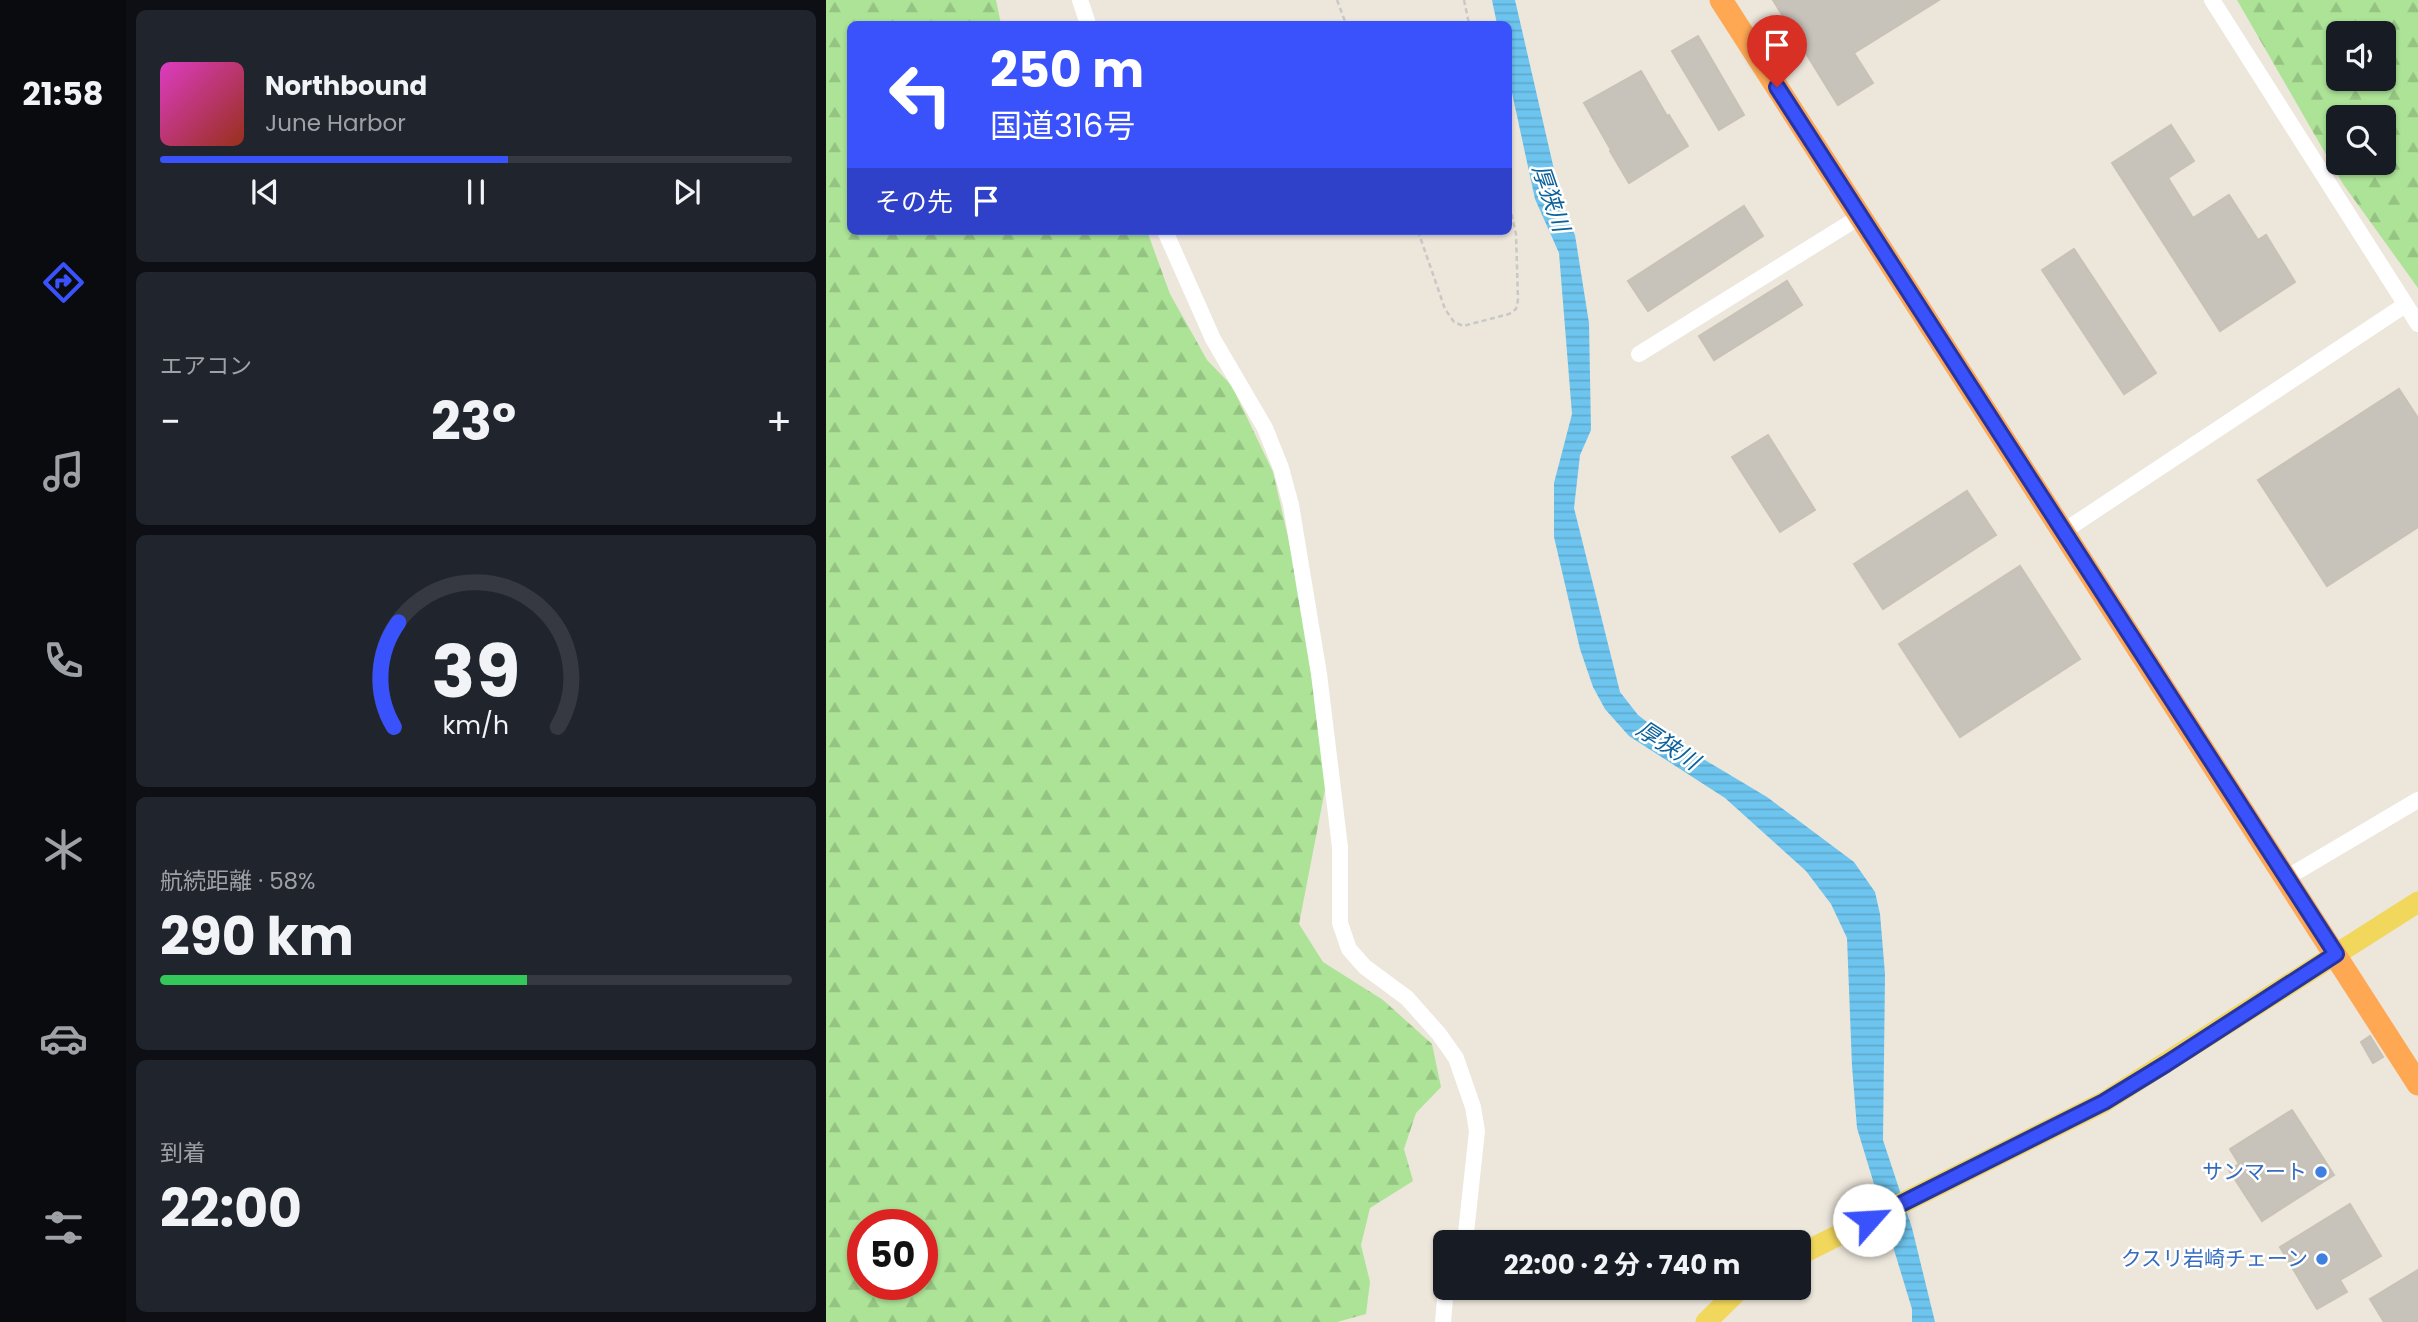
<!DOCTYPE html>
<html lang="ja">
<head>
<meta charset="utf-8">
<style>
	body { margin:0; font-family:Poppins,"Noto Sans JP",sans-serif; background:#20242c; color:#f1f3f6; height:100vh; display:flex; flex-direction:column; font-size:26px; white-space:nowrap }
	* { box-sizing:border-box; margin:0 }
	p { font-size:23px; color:#9ea1a6 }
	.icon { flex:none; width:38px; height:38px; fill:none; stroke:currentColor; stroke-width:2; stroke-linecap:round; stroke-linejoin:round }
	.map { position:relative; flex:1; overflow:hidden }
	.details { display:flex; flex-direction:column; gap:10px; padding:10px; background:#0d0f14; width:700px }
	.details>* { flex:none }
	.hud { position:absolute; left:21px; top:21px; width:665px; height:214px; border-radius:10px; box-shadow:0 2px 5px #0004; background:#3a52fb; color:#fff; overflow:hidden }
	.fabs { position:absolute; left:1500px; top:21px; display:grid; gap:14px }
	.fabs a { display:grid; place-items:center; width:70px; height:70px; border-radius:10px; background:#171b24; box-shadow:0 2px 5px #0004; font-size:35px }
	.speed { position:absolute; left:21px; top:1209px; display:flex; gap:14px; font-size:35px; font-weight:700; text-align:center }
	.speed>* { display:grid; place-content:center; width:91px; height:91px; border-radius:50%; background:#171b24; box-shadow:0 2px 5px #0004; line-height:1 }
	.speed .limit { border:10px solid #d22; background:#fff; color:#111 }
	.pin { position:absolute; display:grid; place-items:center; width:60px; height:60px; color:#fff; margin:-72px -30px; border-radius:50% 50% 50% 0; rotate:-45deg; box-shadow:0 0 7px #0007 }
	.pin .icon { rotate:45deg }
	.me { position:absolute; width:77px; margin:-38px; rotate:64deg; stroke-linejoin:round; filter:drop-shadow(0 0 5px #0008) }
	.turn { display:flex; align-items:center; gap:24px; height:147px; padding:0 28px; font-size:32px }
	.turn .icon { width:91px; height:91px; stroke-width:2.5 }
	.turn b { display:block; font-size:49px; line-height:60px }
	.then { display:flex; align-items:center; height:66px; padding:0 28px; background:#0003; gap:14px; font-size:26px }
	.big { font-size:52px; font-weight:700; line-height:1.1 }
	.details .card { flex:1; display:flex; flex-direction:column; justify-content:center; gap:10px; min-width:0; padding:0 24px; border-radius:10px; background:#20242c }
	.details .dial { align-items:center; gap:0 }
	.dial svg { height:182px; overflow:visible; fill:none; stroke:#363941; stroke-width:7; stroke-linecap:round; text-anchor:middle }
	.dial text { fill:#f1f3f6; stroke:none }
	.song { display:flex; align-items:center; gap:21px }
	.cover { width:84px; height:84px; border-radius:10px; background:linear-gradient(135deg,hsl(310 70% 55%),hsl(10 70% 35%)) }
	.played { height:7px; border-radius:4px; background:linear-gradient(90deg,#3a52fb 55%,#363941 55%) }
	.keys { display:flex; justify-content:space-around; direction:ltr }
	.heat { display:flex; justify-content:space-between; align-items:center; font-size:38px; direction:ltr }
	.charge { height:10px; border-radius:5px; background:linear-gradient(90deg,#34c759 58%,#363941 0) }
	.trip { position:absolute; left:607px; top:1230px; width:378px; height:70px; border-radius:10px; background:#171b24; box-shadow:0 2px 5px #0004; font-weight:700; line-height:70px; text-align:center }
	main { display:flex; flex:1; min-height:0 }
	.dock { display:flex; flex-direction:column; width:126px; justify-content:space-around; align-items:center; background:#090b0e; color:#9ea1a6 }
	.dock .icon { width:49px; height:49px }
	.dock .active { color:#3a52fb }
	.dock b { font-size:32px; color:#f1f3f6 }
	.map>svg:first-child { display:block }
	.forest { fill:url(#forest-firs); fill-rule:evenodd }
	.water { fill:url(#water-rules) }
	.building { fill:#c7c3bb; stroke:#c7c2b5; stroke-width:2 }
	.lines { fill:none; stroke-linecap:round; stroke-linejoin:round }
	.path { stroke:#c8c8c8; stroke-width:2.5; stroke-dasharray:5 3.5; stroke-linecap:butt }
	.minor { stroke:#fff; stroke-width:16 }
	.major { stroke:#f1d75b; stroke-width:21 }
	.highway { stroke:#ffa853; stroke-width:23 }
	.route-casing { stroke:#2635a3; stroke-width:18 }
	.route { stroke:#3a52fb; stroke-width:12 }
	.shop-dot { fill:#3f7fe0; stroke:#fff; stroke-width:2.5 }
	.labels { text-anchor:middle; stroke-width:5; stroke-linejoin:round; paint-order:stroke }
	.shop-label { font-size:21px; fill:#366cbe; stroke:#fff; text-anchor:end }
	.water-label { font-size:23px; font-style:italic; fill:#0d619b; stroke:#fff }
</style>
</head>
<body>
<main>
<nav class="dock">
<b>21:58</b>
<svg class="icon active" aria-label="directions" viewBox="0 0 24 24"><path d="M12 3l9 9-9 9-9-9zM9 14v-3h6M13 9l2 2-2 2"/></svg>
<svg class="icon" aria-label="music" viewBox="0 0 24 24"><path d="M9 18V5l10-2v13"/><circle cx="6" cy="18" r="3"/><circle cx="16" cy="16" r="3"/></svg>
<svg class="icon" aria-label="phone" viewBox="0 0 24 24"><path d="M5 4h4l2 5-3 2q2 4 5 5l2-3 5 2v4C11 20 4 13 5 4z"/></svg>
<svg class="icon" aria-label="climate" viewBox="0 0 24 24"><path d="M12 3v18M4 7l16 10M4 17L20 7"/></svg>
<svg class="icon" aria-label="car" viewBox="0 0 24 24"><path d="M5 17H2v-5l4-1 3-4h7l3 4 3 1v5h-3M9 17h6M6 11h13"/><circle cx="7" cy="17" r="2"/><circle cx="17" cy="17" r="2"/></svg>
<svg class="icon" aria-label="filters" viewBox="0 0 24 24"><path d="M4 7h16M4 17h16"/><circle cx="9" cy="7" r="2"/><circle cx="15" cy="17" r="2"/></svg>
</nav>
<section class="details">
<div class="card">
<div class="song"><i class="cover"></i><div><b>Northbound</b><p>June Harbor</p></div></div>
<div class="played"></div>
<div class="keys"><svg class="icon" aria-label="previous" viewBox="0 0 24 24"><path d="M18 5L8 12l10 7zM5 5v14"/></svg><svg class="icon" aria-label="pause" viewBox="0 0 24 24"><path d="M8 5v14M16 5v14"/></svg><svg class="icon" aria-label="next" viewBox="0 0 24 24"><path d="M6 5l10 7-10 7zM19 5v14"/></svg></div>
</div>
<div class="card"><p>エアコン</p>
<div class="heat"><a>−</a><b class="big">23°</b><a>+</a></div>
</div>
<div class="card dial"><svg viewBox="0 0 100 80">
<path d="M14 69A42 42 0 1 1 86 69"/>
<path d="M14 69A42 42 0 0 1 16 23" stroke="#3a52fb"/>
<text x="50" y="56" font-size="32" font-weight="700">39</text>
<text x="50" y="72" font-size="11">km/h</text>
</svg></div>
<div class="card"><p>航続距離 · 58%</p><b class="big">290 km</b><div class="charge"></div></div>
<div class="card"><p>到着</p><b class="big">22:00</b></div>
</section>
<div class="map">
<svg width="1592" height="1322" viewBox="0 0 1592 1322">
	<defs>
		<pattern id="forest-firs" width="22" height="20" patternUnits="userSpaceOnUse" patternTransform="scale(1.75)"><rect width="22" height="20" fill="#ace397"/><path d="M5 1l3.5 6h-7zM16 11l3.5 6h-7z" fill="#94c382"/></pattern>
		<pattern id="water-rules" width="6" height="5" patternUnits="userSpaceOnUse" patternTransform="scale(1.75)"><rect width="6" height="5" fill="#6dc5ef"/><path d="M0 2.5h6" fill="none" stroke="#5fa9cd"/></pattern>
	</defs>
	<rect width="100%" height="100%" fill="#ece6db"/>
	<path class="forest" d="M0,0h170l5,24h-151v207h297l23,63 37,66 25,26 41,86 23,100 34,192 -31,160 24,38 60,38 49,44 9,43 -25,26 -12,36 9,32 -43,27 -9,37 9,37 -4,32 -29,8h-511zM37,1225h59v59h-59z
		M1411,0h181v288l-75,-104zM1512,33h46v46h-46zM1512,117h46v46h-46z"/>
	<path class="water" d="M666,0h23l49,213 11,22 14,88 2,107 -11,25 -6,53 46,184 18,23 30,23 99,59 87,65 21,30 5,22 5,60 -2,166 29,88 23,94h-23v-13l-55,-181 -5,-62 -5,-128 -16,-34 -25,-33 -81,-73 -96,-62 -24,-27 -12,-22 -13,-38 -26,-112v-54l18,-69 -13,-161 -24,-54 -26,-120 -1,-55h-11z"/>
	<path class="building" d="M947,0h166l-85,53 19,30 -35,22z
		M872,36l46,79 -25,15 -47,-79z
		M815,71l26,45 2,-1 19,31 -59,37 -19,-32 1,-1 -27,-47z
		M1345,125l23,36 -26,17 25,40 36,-23 29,45 8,-5 29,47 -75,49 -108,-168z
		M918,206l19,30 -115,75 -20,-30z
		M1248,249l82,124 -32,21 -82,-124z
		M961,281l15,24 -88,55 -15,-24z
		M1573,389l19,29v109l-91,59 -69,-106z
		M942,435l47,75 -35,22 -48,-75z
		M1141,491l29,44 -113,74 -29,-45z
		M1194,566l60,93 -120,78 -61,-93z
		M1544,1036l13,21 -10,6 -12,-21z
		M1466,1110l42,65 -72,46 -33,-51 10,-6 -9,-15z
		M1524,1204l31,52 -41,24 7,12 -30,17 -37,-62z
		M1592,1270v52h-34l-14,-23z"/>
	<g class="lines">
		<path class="path" d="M511,0l9,24
			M638,0l5,24
			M592,231l27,78 9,13 9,4 46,-12 7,-5 2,-9 -2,-66 -8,-35"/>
		<path class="minor" d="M254,0l8,24
			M1386,0l206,324
			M339,231l48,108 52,89 16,40 10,37 28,169 21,173v76l9,26 16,18 42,31 32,36 17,24 17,49 4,24 -12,111
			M813,354l222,-138
			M1238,531l341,-226
			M1460,878l132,-78
			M617,1322l3,-35"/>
		<path class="major" d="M973,1255l305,-153 314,-200
			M880,1322l35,-34"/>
		<path class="highway" d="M895,0l697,1084"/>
	</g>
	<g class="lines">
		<defs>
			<path id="route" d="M951,87l559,867 -170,110 -62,38 -235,118"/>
		</defs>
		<use href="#route" class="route-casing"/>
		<use href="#route" class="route"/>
	</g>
	<g class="shop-dot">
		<circle cx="1495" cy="1172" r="7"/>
		<circle cx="1496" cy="1259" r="7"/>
	</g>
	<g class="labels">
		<g class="shop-label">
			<text x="1481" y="1179">サンマート</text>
			<text x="1482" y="1266">クスリ岩崎チェーン</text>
		</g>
		<g class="water-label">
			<text transform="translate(725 198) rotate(71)" y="8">厚狭川</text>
			<text transform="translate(842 745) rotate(33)" y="8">厚狭川</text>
		</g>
	</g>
</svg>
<div class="fabs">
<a><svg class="icon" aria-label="sound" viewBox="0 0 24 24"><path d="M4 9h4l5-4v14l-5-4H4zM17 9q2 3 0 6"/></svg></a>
<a><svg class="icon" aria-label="search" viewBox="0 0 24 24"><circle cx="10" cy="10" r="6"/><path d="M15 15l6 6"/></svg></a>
</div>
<div class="speed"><div class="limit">50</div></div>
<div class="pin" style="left:951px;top:87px;background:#d93025"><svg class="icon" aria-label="arrive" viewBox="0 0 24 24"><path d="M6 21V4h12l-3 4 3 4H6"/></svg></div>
<svg class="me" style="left:1043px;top:1220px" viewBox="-20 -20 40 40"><circle r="19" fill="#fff"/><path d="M0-13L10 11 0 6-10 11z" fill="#3a52fb"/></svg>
<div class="trip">22:00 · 2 分 · 740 m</div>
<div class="hud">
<div class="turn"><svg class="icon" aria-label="left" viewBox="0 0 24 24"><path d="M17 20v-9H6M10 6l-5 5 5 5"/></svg><div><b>250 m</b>国道316号</div></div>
<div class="then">その先<svg class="icon" aria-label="arrive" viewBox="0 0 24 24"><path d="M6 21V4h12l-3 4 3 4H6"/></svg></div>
</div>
</div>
</main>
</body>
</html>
